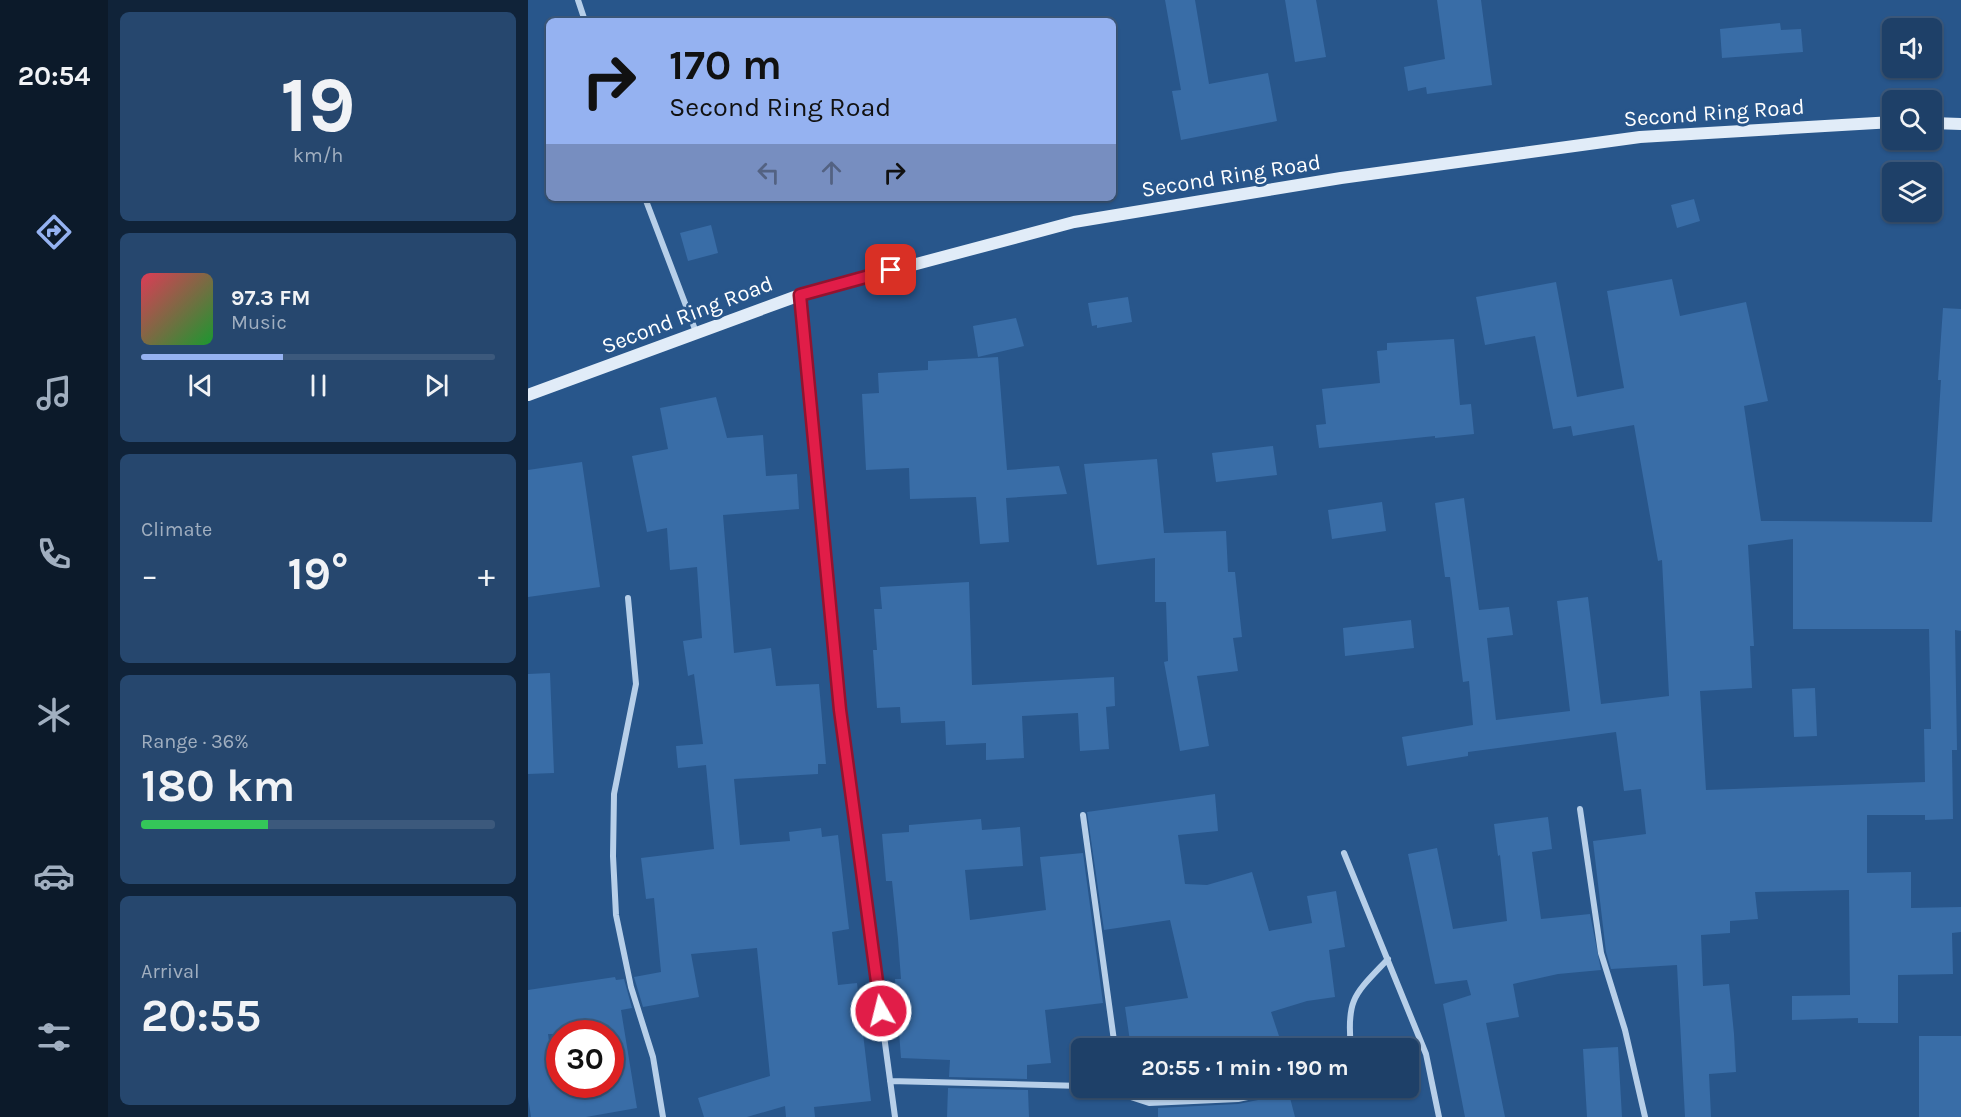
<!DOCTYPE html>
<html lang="en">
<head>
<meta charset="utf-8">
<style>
	body { margin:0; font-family:Karla,sans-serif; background:#26476e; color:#f1f3f6; height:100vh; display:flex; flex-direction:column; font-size:22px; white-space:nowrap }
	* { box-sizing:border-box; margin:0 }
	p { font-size:20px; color:#a1afc0 }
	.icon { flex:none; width:33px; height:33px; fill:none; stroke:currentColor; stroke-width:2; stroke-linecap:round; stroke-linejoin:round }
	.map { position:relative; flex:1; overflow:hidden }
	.sheet { display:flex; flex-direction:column; gap:12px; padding:12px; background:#102339; width:420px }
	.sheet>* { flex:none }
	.top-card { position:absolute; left:18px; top:18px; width:570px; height:183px; border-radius:9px; box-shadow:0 2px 4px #0004,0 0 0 2px #3c597c; background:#95b2f1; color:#111; overflow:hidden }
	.buttons { position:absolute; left:1354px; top:18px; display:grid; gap:12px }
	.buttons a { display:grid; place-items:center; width:60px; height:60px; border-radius:9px; background:#1e4068; box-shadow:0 2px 4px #0004,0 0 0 2px #3c597c; font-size:30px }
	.speed { position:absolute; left:18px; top:1020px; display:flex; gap:12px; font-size:30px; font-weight:700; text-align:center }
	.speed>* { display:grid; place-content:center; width:78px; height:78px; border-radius:50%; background:#1e4068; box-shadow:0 2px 4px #0004,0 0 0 2px #3c597c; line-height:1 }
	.speed .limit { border:9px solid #d22; background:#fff; color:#111 }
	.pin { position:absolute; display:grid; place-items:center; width:51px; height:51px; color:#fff; margin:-26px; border-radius:12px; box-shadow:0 3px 9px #0006 }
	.me { position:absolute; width:66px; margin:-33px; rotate:352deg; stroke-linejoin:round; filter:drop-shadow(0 0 4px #0008) }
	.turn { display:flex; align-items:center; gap:21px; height:126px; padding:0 24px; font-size:27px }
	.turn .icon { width:78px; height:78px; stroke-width:2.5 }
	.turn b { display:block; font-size:42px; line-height:51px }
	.lanes { display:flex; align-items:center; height:57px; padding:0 24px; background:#0003; justify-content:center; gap:30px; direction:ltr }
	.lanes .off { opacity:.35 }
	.big { font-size:45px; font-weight:700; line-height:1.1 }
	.sheet .tile { flex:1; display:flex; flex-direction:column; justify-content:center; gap:9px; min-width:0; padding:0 21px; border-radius:9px; background:#26476e }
	.sheet .dial { align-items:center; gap:0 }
	.dial b { font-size:78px; line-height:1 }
	.song { display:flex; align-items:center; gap:18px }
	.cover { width:72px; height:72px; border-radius:9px; background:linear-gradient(135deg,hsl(350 70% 55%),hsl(130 70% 35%)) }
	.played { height:6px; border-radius:3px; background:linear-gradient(90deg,#95b2f1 40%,#3c597c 40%) }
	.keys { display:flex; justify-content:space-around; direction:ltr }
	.heat { display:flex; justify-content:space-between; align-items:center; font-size:33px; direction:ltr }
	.charge { height:9px; border-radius:4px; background:linear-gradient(90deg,#34c759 36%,#3c597c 0) }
	.trip { position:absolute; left:543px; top:1038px; width:348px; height:60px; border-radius:9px; background:#1e4068; box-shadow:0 2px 4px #0004,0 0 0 2px #3c597c; font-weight:700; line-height:60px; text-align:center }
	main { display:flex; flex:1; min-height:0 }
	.menu { display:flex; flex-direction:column; width:108px; justify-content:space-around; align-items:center; background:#0c1a2a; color:#a1afc0 }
	.menu .icon { width:42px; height:42px }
	.menu .active { color:#95b2f1 }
	.menu b { font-size:27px; color:#f1f3f6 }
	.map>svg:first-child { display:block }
	.building { fill:#396da7; fill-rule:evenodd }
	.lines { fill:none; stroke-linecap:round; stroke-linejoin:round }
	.street { stroke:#b7cfe9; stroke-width:6 }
	.secondary { stroke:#e1ecf8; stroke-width:12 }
	.route-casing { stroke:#92132f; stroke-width:15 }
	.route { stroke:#e11d48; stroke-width:10 }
	.labels { text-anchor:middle; stroke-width:6; stroke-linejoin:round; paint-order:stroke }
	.street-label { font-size:22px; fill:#fff; stroke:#28568b }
</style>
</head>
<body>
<main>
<nav class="menu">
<b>20:54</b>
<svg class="icon active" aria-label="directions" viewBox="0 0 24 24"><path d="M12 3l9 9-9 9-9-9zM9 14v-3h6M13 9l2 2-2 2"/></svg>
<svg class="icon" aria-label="music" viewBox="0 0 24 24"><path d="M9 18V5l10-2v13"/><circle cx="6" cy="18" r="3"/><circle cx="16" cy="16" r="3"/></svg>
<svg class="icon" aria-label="phone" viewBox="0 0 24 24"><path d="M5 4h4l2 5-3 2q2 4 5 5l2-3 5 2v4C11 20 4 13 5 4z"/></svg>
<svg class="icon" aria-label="climate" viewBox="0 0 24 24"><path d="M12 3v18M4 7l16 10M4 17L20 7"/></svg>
<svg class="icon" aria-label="car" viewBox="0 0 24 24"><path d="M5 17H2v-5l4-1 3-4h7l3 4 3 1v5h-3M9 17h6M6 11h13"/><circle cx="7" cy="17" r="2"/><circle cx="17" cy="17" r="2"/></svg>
<svg class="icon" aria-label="filters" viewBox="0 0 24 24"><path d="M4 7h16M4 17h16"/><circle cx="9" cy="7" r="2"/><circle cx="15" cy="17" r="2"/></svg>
</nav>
<section class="sheet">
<div class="tile dial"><b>19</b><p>km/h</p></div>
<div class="tile">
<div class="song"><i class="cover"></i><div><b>97.3 FM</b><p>Music</p></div></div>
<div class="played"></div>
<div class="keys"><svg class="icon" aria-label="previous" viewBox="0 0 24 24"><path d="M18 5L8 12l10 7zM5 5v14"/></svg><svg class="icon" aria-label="pause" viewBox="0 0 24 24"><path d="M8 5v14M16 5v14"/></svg><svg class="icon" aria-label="next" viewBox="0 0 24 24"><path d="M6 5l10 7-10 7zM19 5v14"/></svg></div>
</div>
<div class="tile"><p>Climate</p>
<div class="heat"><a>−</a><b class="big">19°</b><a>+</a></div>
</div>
<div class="tile"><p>Range · 36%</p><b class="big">180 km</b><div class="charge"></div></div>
<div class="tile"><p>Arrival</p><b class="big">20:55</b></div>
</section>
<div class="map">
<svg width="1433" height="1117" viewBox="0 0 1433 1117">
	<rect width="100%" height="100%" fill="#28568b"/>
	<path class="building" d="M637,0h30l14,84 59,-11 9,48 -96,19 -9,-49 9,-1z
		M757,0h31l10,57 -31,5z
		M909,0h44l11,85 -65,9 -1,-7 -18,4 -4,-24 41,-8z
		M1252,23l1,7 20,-1 2,23 -81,6 -2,-29z
		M1166,199l6,22 -23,7 -6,-23z
		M183,225l7,28 -30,8 -8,-28z
		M1144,279l8,37 66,-14 22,99 -24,5 17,115 171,1 9,-142h-3l5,-72 18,1v322l-6,-1 2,120h-5l1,69 -28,1v-5h-58v58l44,-1v36l50,-1v25l-9,1 1,41 -55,1v48h-40v-5l-66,2v-24l58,-1 -1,-105 -94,2 3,27 -28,2v12l-29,2 2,51 26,-2 5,50 2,38 -27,2 2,43h-26l-8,-152 -66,4 -5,-17 -13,-111 53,-7 -5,-45 -17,2 -8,-59 -148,20v4l-61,10 -5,-29 71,-12 -4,-44 -6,1 -13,-105h-5l-10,-74 29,-5 15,112 30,-3 4,28 -26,3 9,82 74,-9 -13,-110 31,-4 13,107 68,-8 -7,-136 -4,1 -24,-136 -61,11 -2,-10 -18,3 -18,-93 -50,9 -9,-48 80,-15 21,115 47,-9 -17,-97zM1265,539v90h136l2,100h-7l1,53 -219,8 -6,-99 52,-3 -2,-42h4l-6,-101z
		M600,297l4,25 -35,6v-3l-5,1 -4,-23z
		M488,318l8,28 -46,11 -5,-31z
		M926,339l6,66 11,-1 3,30 -39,4v-2l-116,12 -3,-23 10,-1 -4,-35 58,-6 -3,-32 10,-1v-7z
		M470,357l9,113 52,-4 8,28 -61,4 3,44 -29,2 -4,-47 -66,2 -1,-31 -43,2 -4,-76 17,-1 -1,-20 50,-3v-9z
		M188,397l11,41 36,-3 3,41 31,-2 2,35 -76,6 11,138 37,-5 5,38 43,-2 7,80h-8v10l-84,5 6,66 50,-4 -1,-9 32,-4 1,9 16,-2 11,94 -17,3 6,53 19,-2 14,118 -57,6 1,10h-29l-1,-11 -38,11h-43l-6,-19 72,-22 -13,-128 -66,6 8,43 -56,10 -9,-30 27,-5 -7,-74 -8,1 -5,-41 73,-9 -8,-84 -28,3 -2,-22 27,-2 -9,-70 -6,2 -5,-35 19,-3 -5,-71 -27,3 -3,-42 -20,4 -15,-76 36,-7 -8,-41z
		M745,446l4,29 -61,7 -4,-29z
		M629,459l7,74 62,-2 2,41h7l7,65 -9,1 5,33 -41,5 12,70 -29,5 -16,-89 4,-1 -2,-59h-11v-44l-58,7 -13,-101z
		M54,462l18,125 -72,10v-127z
		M854,502l4,29 -54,8 -4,-29z
		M441,582l3,103 142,-8 1,29 -9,1 3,42 -29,2 -2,-38 -56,3 2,42 -38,2v-17l-40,2 -1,-24 -44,2 -1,-16 -23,1 -4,-58h4l-3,-41h8l-2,-22z
		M883,620l3,28 -69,8 -2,-28z
		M22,673l4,100 -26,1v-100z
		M1287,688l2,48 -23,1 -2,-48z
		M687,794l3,37 -40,4 7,49 22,1 45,-13 17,59 43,-8 -5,-27 29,-5 9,56 -16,3 6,47 -28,4 -36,11 12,36h-152l-6,-41 63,-9 -18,-78 -66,10 -17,-118z
		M1020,817l4,32 -20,3 9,67 49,-5 11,56 -43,4 -45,10 6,33 -33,6 19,94h-40l-22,-113 28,-9 -4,-15 -32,4 -27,-130 29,-6 16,81 54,-8 -7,-66 -2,1 -4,-32z
		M453,819l1,11 38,-3 3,39 -58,4 5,50 76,-10 -6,-53 43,-4 20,150 -58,7 6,53 -24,2v14l-78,-2 1,-17 -49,-2 -6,-79h6l-3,-40 -6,-58h-6l-4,-47 27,-2v-7z
		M87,977l1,3 8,-1 8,29 -11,2 16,98 -51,9h-55l-3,-20v-107zM20,1034h62v50h-55z
		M1391,1036h42v81h-42z
		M1090,1047l4,70h-35l-4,-68z
		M420,1088l80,2 1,27h-82z
		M609,1088h131l-31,6 -78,3v-8l-21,3z
		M761,1094l6,23h-137v-9l80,-4z"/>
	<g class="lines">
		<path class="street" d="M50,0l7,21
			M117,198l51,134
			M272,295l40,415 55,407
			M100,598l8,86 -22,110 -1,62 3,59 15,72 22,70 10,60
			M1052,809l21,144 24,77 20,87
			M555,815l32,233
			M816,853l82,201 13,63
			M823,1048c-5,-50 4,-54 37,-89
			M362,1081l192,5
			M575,1088l46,15 89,-4 53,-11"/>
		<path class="secondary" d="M1404,123l29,1
			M0,395l272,-100 274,-73 267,-44 299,-41 253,-15"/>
	</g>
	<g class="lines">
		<defs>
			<path id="route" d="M353,1011l-41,-301 -40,-415 91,-25"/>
		</defs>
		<use href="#route" class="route-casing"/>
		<use href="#route" class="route"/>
	</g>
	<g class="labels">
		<g class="street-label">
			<text transform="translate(1186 112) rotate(-4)" y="8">Second Ring Road</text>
			<text transform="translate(703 175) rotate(-9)" y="8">Second Ring Road</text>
			<text transform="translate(159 314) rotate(-21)" y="8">Second Ring Road</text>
		</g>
	</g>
</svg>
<div class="buttons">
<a><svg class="icon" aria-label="sound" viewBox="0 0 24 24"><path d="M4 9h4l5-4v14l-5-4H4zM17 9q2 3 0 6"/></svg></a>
<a><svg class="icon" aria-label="search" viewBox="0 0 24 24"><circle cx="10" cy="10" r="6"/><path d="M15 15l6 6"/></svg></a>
<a><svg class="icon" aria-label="layers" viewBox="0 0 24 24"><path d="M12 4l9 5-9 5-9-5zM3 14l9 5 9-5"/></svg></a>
</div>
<div class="speed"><div class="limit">30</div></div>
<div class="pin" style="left:363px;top:270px;background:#d93025"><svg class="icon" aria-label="arrive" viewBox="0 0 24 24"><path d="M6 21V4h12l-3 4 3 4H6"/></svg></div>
<svg class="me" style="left:353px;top:1011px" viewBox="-20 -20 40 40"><circle r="17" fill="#e11d48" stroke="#fff" stroke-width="3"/><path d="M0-11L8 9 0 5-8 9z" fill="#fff"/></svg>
<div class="trip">20:55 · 1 min · 190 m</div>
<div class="top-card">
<div class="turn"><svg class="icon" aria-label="right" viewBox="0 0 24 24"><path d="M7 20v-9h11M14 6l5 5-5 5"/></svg><div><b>170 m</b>Second Ring Road</div></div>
<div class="lanes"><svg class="icon off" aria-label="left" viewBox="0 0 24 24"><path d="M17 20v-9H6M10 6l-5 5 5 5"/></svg><svg class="icon off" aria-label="ahead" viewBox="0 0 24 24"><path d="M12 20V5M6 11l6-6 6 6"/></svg><svg class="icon" aria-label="right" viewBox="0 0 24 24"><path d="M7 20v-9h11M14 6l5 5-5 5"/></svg></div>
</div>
</div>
</main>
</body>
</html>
